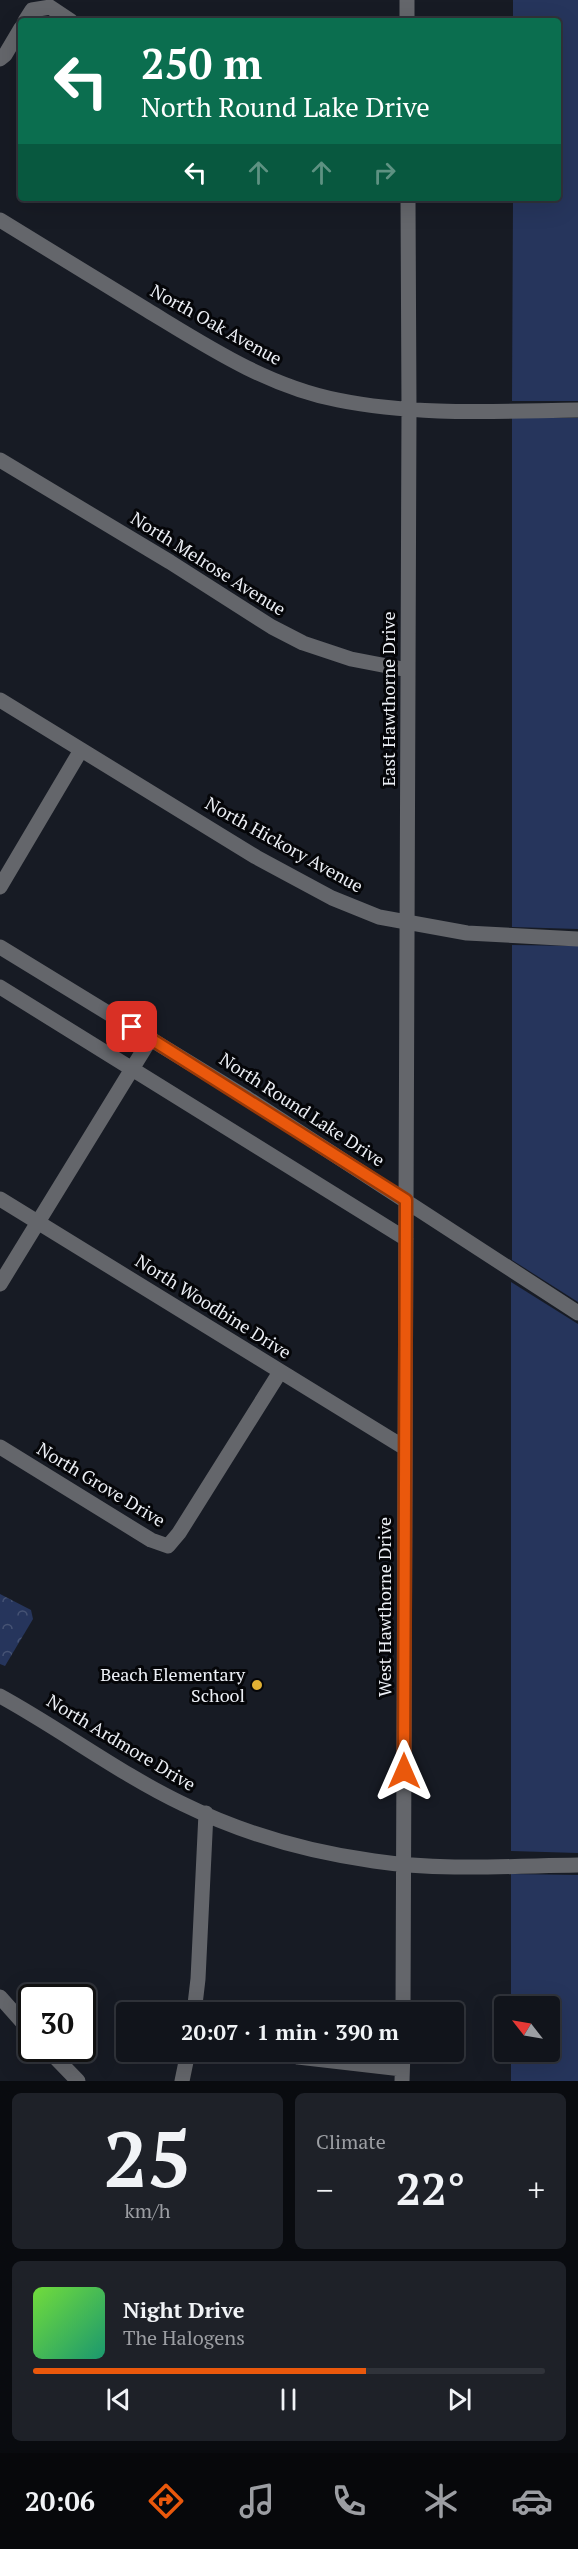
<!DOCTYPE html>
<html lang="en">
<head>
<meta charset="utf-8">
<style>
	body { margin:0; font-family:"PT Serif",serif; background:#1e2128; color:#f1f3f6; height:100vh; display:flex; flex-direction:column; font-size:22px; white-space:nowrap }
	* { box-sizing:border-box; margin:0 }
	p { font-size:20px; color:#9c9ea3 }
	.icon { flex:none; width:33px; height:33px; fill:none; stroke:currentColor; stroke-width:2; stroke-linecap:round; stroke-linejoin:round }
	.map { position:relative; height:2081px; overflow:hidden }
	.details { display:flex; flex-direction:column; gap:12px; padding:12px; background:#090b0f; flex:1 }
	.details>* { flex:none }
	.hud { position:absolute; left:18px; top:18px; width:543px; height:183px; border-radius:6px; box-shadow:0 6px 24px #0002,0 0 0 2px #30333a; background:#0b6e4f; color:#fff; overflow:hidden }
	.needle { width:39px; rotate:301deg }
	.tools { position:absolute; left:494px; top:1996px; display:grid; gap:12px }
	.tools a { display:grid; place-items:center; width:66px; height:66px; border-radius:6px; background:#11141b; box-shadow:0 6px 24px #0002,0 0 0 2px #30333a; font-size:30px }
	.speed { position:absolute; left:18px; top:1984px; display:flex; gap:12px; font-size:30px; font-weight:700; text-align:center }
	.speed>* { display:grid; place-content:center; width:78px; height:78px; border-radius:50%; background:#11141b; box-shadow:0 6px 24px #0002,0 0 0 2px #30333a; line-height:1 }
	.speed .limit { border:3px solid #111; border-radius:9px; background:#fff; color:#111 }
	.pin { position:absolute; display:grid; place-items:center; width:51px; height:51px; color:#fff; margin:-26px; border-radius:12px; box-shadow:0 3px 9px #0006 }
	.me { position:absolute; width:66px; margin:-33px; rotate:0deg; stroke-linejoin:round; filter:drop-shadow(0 0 4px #0008) }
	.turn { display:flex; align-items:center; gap:21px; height:126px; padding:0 24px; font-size:27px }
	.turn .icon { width:78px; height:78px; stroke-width:2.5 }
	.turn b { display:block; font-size:42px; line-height:51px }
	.lanes { display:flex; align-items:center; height:57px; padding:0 24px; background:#0003; justify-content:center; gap:30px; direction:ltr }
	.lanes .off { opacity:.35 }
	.big { font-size:45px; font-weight:800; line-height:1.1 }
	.details .widget { flex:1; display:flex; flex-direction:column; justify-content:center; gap:9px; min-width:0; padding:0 21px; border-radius:9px; background:#1e2128 }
	.details .dial { align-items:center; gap:0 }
	.dial b { font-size:78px; line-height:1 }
	.song { display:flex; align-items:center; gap:18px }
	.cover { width:72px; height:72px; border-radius:9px; background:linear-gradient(135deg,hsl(100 70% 55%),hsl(160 70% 35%)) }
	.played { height:6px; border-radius:3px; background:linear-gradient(90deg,#ea580c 65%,#30333a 65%) }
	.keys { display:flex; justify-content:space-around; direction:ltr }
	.heat { display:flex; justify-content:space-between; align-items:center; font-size:33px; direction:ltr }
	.details .tiles { flex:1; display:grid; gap:12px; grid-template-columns:1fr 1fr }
	.widget:last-child { grid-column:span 2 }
	.trip { position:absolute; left:116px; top:2002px; width:348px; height:60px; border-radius:6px; background:#11141b; box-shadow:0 6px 24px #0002,0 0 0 2px #30333a; font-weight:800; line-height:60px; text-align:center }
	.tab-bar { display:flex; height:96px; justify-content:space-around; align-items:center; background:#07080b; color:#9c9ea3 }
	.tab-bar .icon { width:42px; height:42px }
	.tab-bar .current { color:#ea580c }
	.tab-bar b { font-size:27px; color:#f1f3f6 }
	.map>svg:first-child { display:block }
	.green { fill:#26355c }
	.park { fill:url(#park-crowns) }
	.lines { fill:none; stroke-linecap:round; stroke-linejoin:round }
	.minor { stroke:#64666b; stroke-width:15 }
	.route-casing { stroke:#983908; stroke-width:15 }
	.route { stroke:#ea580c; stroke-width:10 }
	.poi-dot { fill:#e0b034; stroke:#050609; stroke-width:2 }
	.labels { text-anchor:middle; stroke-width:6; stroke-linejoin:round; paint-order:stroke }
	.street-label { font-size:18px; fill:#eceff5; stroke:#050609 }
	.poi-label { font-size:18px; fill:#eceff5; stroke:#050609; text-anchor:end }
</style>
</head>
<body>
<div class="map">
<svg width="578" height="2081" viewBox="0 0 578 2081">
	<defs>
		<pattern id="park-crowns" width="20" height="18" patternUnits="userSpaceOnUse" patternTransform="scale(1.5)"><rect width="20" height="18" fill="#26355c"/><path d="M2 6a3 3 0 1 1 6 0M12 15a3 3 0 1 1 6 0" fill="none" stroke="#465374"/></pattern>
	</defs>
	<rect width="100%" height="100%" fill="#171b24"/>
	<path class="green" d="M513,0h65v401h-66l1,-203h45v-177h-45z
		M512,418h66v511l-66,-2z
		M512,945l66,1v356l-66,-42z
		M511,1282l67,42v529l-67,-2z
		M511,1874l67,1v206h-67v-29h38v-45h-38z"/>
	<path class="park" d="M0,1594l31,16 2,9 -28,47 -5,-2z"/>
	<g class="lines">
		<path class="minor" d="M407,0v21
			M25,21l7,-11 18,-3 21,14
			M0,59l5,-4 16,-27
			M0,220c49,30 98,60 147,90 61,37 120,76 191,90 78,16 161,11 240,10
			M0,460l170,102 102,65 31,16 48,16 57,11
			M0,700l256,157 76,41 47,19 88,16 111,6
			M0,887l81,-137
			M0,947l247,151 331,215
			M0,987l406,252
			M0,1199l405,249
			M0,1284l151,-246
			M0,1447l151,93 17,6 11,-13 101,-161
			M0,1696c62,34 120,78 183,108 59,29 126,48 191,57 67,10 137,5 204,4
			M0,1997l32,36
			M194,2013l4,-34 8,-166
			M403,2013l6,-1604 -1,-211
			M47,2049l31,32
			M281,2052l17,5 104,12
			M182,2081l6,-29
			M402,2081l1,-29"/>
	</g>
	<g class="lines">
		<defs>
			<path id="route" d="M132,1027l274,173 -2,571"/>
		</defs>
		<use href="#route" class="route-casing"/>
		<use href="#route" class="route"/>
	</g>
	<circle class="poi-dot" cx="257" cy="1685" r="6"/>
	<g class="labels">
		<g class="street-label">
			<text transform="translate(216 325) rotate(29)" y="6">North Oak Avenue</text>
			<text transform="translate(208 564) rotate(32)" y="6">North Melrose Avenue</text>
			<text transform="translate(389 699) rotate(-90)" y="6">East Hawthorne Drive</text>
			<text transform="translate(284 845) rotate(29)" y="6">North Hickory Avenue</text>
			<text transform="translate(302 1110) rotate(33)" y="6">North Round Lake Drive</text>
			<text transform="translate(213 1307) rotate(32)" y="6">North Woodbine Drive</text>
			<text transform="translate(101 1485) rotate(31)" y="6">North Grove Drive</text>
			<text transform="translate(385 1607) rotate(-90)" y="6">West Hawthorne Drive</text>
			<text transform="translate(121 1743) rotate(31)" y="6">North Ardmore Drive</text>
		</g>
		<g class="poi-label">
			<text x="245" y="1681">Beach Elementary<tspan x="245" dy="21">School</tspan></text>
		</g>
	</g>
</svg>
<div class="tools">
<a><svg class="needle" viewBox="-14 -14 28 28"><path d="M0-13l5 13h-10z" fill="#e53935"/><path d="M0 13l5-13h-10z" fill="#9c9ea3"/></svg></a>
</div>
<div class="speed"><div class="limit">30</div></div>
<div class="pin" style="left:132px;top:1027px;background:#d93025"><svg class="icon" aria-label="arrive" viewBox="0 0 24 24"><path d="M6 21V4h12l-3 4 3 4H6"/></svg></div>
<svg class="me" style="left:404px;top:1771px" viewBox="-20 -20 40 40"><path d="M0-17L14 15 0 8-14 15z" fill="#ea580c" stroke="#fff" stroke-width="4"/></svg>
<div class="trip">20:07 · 1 min · 390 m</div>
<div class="hud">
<div class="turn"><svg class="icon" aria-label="left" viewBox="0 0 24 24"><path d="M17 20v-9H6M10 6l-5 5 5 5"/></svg><div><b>250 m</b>North Round Lake Drive</div></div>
<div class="lanes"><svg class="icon" aria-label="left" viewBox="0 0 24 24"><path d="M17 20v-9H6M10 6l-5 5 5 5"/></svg><svg class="icon off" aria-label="ahead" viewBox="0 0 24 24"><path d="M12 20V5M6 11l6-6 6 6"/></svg><svg class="icon off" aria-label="ahead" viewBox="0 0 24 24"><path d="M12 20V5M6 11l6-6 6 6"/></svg><svg class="icon off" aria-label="right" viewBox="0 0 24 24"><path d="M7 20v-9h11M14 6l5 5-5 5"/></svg></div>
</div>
</div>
<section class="details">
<div class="tiles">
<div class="widget dial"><b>25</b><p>km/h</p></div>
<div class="widget"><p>Climate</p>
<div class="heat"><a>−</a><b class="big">22°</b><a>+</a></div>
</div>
<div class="widget">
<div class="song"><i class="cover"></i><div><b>Night Drive</b><p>The Halogens</p></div></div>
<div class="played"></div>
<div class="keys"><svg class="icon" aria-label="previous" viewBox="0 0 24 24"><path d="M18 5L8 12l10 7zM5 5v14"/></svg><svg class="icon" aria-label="pause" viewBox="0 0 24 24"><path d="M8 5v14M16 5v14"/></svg><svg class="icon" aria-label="next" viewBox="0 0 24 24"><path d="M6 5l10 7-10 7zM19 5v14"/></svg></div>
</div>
</div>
</section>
<nav class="tab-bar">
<b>20:06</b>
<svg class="icon current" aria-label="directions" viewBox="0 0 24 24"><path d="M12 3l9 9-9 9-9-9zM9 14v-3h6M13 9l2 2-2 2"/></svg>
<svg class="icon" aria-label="music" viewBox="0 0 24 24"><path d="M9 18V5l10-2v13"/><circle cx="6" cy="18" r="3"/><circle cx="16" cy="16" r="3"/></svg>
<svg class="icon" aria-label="phone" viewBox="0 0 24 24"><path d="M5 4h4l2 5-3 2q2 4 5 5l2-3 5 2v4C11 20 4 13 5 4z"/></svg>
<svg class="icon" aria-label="climate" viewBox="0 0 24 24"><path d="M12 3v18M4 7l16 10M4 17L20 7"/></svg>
<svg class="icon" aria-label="car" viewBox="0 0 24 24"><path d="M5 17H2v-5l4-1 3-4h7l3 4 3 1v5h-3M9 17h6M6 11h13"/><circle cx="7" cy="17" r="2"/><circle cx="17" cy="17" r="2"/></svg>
</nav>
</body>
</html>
